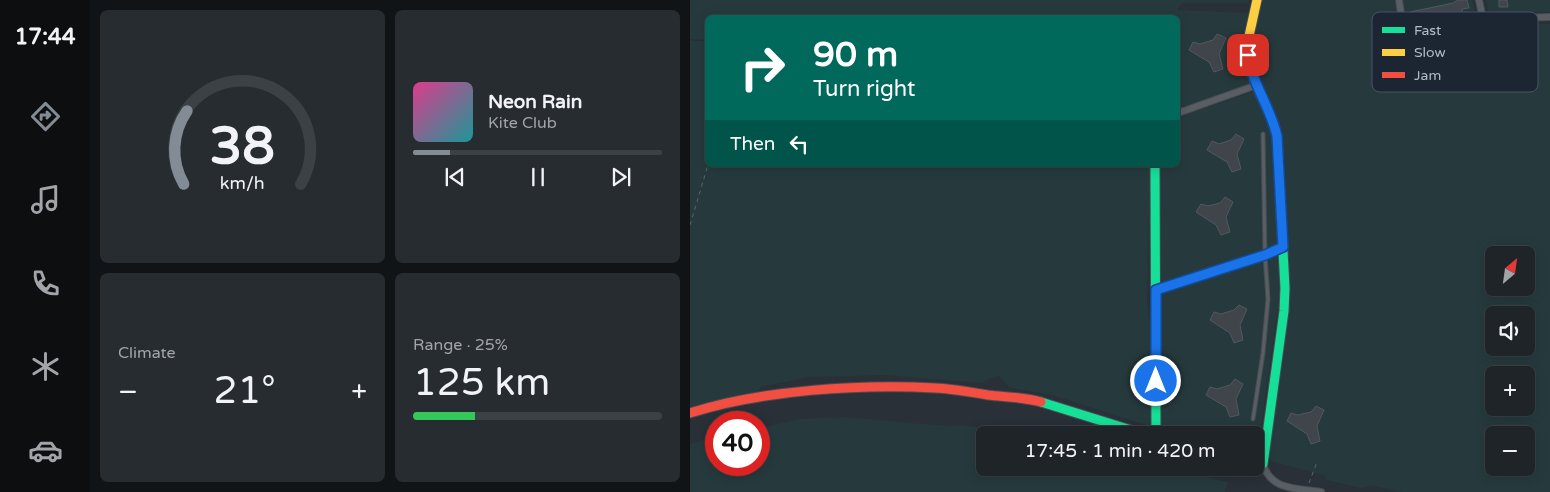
<!DOCTYPE html>
<html lang="en">
<head>
<meta charset="utf-8">
<style>
	body { margin:0; font-family:"Varela Round",sans-serif; background:#272c31; color:#f1f3f6; height:100vh; display:flex; flex-direction:column; font-size:19px; white-space:nowrap }
	* { box-sizing:border-box; margin:0 }
	p { font-size:16px; color:#a1a4a8 }
	.icon { flex:none; width:28px; height:28px; fill:none; stroke:currentColor; stroke-width:2; stroke-linecap:round; stroke-linejoin:round }
	.map { position:relative; flex:1; overflow:hidden }
	.drawer { display:flex; flex-direction:column; gap:10px; padding:10px; background:#111417; width:600px }
	.drawer>* { flex:none }
	.banner { position:absolute; left:15px; top:15px; width:475px; height:152px; border-radius:8px; box-shadow:0 2px 12px #0003,0 0 0 1px #3c4146; background:#00695c; color:#fff; overflow:hidden }
	.needle { width:32px; rotate:29deg }
	.tools { position:absolute; left:795px; top:246px; display:grid; gap:10px }
	.tools a { display:grid; place-items:center; width:50px; height:50px; border-radius:8px; background:#1f2429; box-shadow:0 2px 12px #0003,0 0 0 1px #3c4146; font-size:25px }
	.speed { position:absolute; left:15px; top:411px; display:flex; gap:10px; font-size:25px; font-weight:700; text-align:center }
	.speed>* { display:grid; place-content:center; width:65px; height:65px; border-radius:50%; background:#1f2429; box-shadow:0 2px 12px #0003,0 0 0 1px #3c4146; line-height:1 }
	.speed .limit { border:8px solid #d22; background:#fff; color:#111 }
	.pin { position:absolute; display:grid; place-items:center; width:42px; height:42px; color:#fff; margin:-21px; border-radius:10px; box-shadow:0 2px 8px #0006 }
	.me { position:absolute; width:55px; margin:-28px; rotate:0deg; stroke-linejoin:round; filter:drop-shadow(0 0 4px #0008) }
	.turn { display:flex; align-items:center; gap:18px; height:105px; padding:0 25px; font-size:22px }
	.turn .icon { width:65px; height:65px; stroke-width:2.5 }
	.turn b { display:block; font-size:35px; line-height:42px }
	.then { display:flex; align-items:center; height:48px; padding:0 25px; background:#0003; gap:10px; font-size:19px }
	.big { font-size:38px; font-weight:600; line-height:1.1 }
	.drawer .widget { flex:1; display:flex; flex-direction:column; justify-content:center; gap:8px; min-width:0; padding:0 18px; border-radius:8px; background:#272c31 }
	.drawer .dial { align-items:center; gap:0 }
	.dial svg { height:130px; overflow:visible; fill:none; stroke:#3c4146; stroke-width:7; stroke-linecap:round; text-anchor:middle }
	.dial text { fill:#f1f3f6; stroke:none }
	.song { display:flex; align-items:center; gap:15px }
	.cover { width:60px; height:60px; border-radius:8px; background:linear-gradient(135deg,hsl(330 70% 55%),hsl(180 70% 35%)) }
	.played { height:5px; border-radius:2px; background:linear-gradient(90deg,#838b95 15%,#3c4146 15%) }
	.keys { display:flex; justify-content:space-around; direction:ltr }
	.heat { display:flex; justify-content:space-between; align-items:center; font-size:28px; direction:ltr }
	.charge { height:8px; border-radius:4px; background:linear-gradient(90deg,#34c759 25%,#3c4146 0) }
	.drawer .tiles { flex:1; display:grid; gap:10px; grid-template-columns:repeat(2,1fr) }
	.trip { position:absolute; left:286px; top:426px; width:288px; height:50px; border-radius:8px; background:#1f2429; box-shadow:0 2px 12px #0003,0 0 0 1px #3c4146; font-weight:600; line-height:50px; text-align:center }
	main { display:flex; flex:1; min-height:0 }
	.menu { display:flex; flex-direction:column; width:90px; justify-content:space-around; align-items:center; background:#0c0e10; color:#a1a4a8 }
	.menu .icon { width:35px; height:35px }
	.menu .active { color:#838b95 }
	.menu b { font-size:22px; color:#f1f3f6 }
	.map>svg:first-child { display:block }
	.green { fill:#263a3d; fill-rule:evenodd }
	.building { fill:#40454c; stroke:#51575f }
	.lines { fill:none; stroke-linecap:round; stroke-linejoin:round }
	.lane-casing { stroke:#474c52; stroke-width:5 }
	.street-casing { stroke:#474c52; stroke-width:8 }
	.fast-casing { stroke:#474c52; stroke-width:11 }
	.slow-casing { stroke:#474c52; stroke-width:11 }
	.jam-casing { stroke:#474c52; stroke-width:11 }
	.path { stroke:#5c6369; stroke-width:1; stroke-dasharray:4 4; stroke-linecap:butt }
	.lane { stroke:#595e65; stroke-width:3 }
	.street { stroke:#595e65; stroke-width:6 }
	.fast { stroke:#16e098; stroke-width:9 }
	.slow { stroke:#ffcf43; stroke-width:9 }
	.jam { stroke:#f24e42; stroke-width:9 }
	.route-casing { stroke:#114b97; stroke-width:12 }
	.route { stroke:#1a73e8; stroke-width:9 }
	.key { fill:#1c2632; stroke:#49535f; stroke-width:1 }
	.key-label { font-size:14px; fill:#b3bcc8 }
</style>
</head>
<body>
<main>
<nav class="menu">
<b>17:44</b>
<svg class="icon active" aria-label="directions" viewBox="0 0 24 24"><path d="M12 3l9 9-9 9-9-9zM9 14v-3h6M13 9l2 2-2 2"/></svg>
<svg class="icon" aria-label="music" viewBox="0 0 24 24"><path d="M9 18V5l10-2v13"/><circle cx="6" cy="18" r="3"/><circle cx="16" cy="16" r="3"/></svg>
<svg class="icon" aria-label="phone" viewBox="0 0 24 24"><path d="M5 4h4l2 5-3 2q2 4 5 5l2-3 5 2v4C11 20 4 13 5 4z"/></svg>
<svg class="icon" aria-label="climate" viewBox="0 0 24 24"><path d="M12 3v18M4 7l16 10M4 17L20 7"/></svg>
<svg class="icon" aria-label="car" viewBox="0 0 24 24"><path d="M5 17H2v-5l4-1 3-4h7l3 4 3 1v5h-3M9 17h6M6 11h13"/><circle cx="7" cy="17" r="2"/><circle cx="17" cy="17" r="2"/></svg>
</nav>
<section class="drawer">
<div class="tiles">
<div class="widget dial"><svg viewBox="0 0 100 80">
<path d="M14 69A42 42 0 1 1 86 69"/>
<path d="M14 69A42 42 0 0 1 16 24" stroke="#838b95"/>
<text x="50" y="56" font-size="32" font-weight="700">38</text>
<text x="50" y="72" font-size="11">km/h</text>
</svg></div>
<div class="widget">
<div class="song"><i class="cover"></i><div><b>Neon Rain</b><p>Kite Club</p></div></div>
<div class="played"></div>
<div class="keys"><svg class="icon" aria-label="previous" viewBox="0 0 24 24"><path d="M18 5L8 12l10 7zM5 5v14"/></svg><svg class="icon" aria-label="pause" viewBox="0 0 24 24"><path d="M8 5v14M16 5v14"/></svg><svg class="icon" aria-label="next" viewBox="0 0 24 24"><path d="M6 5l10 7-10 7zM19 5v14"/></svg></div>
</div>
<div class="widget"><p>Climate</p>
<div class="heat"><a>−</a><b class="big">21°</b><a>+</a></div>
</div>
<div class="widget"><p>Range · 25%</p><b class="big">125 km</b><div class="charge"></div></div>
</div>
</section>
<div class="map">
<svg width="860" height="492" viewBox="0 0 860 492">
	<rect width="100%" height="100%" fill="#293037"/>
	<path class="green" d="M0,0h559l-1,3h-66l-5,7 71,3 -5,46 9,25 -74,25v-91h-470l-1,22 -17,-1z
		M571,0h134l8,53 6,4 108,-32 33,-1v468h-147l-30,-6 -13,2 -33,-8 -3,-5 -54,-14 -1,-4 14,-99 6,-65 -4,-133 -5,-30 -21,-45 -7,-26v-14zM804,255h32v33h-32zM804,315h32v33h-32zM804,375h32v33h-32zM804,435h32v33h-32z
		M713,0h69l5,25 -68,18z
		M796,0h64v12l-38,2 -22,6z
		M0,41h17l1,124h442l-3,139 7,44 -5,17 4,59 -4,2 -94,-30 -47,-9v-2l-9,-9 -6,1 -11,6 -96,-8 -77,2 -49,10v2l-8,6 -62,14z
		M565,91l19,47 6,155 -22,157 -3,3v-18h-79l-15,-4 -1,-266h18v-48z
		M156,417l75,7 97,5 24,6h-57v33h187l56,14 -3,10h-535v-48l26,-8v29h43v-37l41,-9z"/>
	<path class="building" d="M768,0h9l2,8 -7,1 1,7 -19,5 -2,-7 -16,3 2,7 -8,2 -1,-7 -7,2 -2,-9 43,-9z
		M809,0h8l1,7h-9z
		M527,34l9,4 -7,16 4,15 -9,3 -5,-10 -20,-12 4,-8 7,2 13,-4z
		M546,134l8,5 -7,15 4,15 -9,3 -5,-10 -20,-12 5,-9 7,3 12,-4z
		M535,197l8,5 -7,15 4,15 -9,3 -5,-10 -20,-13 5,-8 7,2 12,-3z
		M549,305l8,4 -7,16 3,15 -9,3 -4,-10 -20,-13 4,-8 7,2 13,-4z
		M545,379l8,5 -7,15 3,16 -9,2 -4,-10 -20,-12 4,-8 7,2 13,-4z
		M626,406l8,4 -7,16 3,15 -9,3 -4,-10 -20,-13 4,-8 7,2 13,-3z"/>
	<g class="lines">
		<defs>
			<path id="lane" d="M468,289l107,-34 17,-8
				M563,419l10,-66 5,-54 -3,-44 -2,-121"/>
			<path id="street" d="M709,0l7,47 4,2 108,-31 32,-1
				M789,0l6,29
				M488,113l79,-28
				M565,462l8,2c8,27 34,24 58,28"/>
			<path id="fast" d="M465,165l1,270
				M351,402l106,33
				M573,464l21,-153 1,-23 -3,-56"/>
			<path id="slow" d="M567,0l-8,36v27l5,17 18,40 5,16 5,96"/>
			<path id="jam" d="M0,413c72,-23 170,-29 245,-25 18,1 36,4 53,7 17,2 36,2 53,7"/>
		</defs>
		<use href="#lane" class="lane-casing"/>
		<use href="#street" class="street-casing"/>
		<use href="#fast" class="fast-casing"/>
		<use href="#slow" class="slow-casing"/>
		<use href="#jam" class="jam-casing"/>
		<path class="path" d="M0,225l18,-60
			M619,483l8,-21"/>
		<use href="#lane" class="lane"/>
		<use href="#street" class="street"/>
		<use href="#fast" class="fast"/>
		<use href="#slow" class="slow"/>
		<use href="#jam" class="jam"/>
	</g>
	<g class="lines">
		<defs>
			<path id="route" d="M466,381v-91l109,-35 18,-8 -6,-111c-6,-28 -25,-52 -29,-81"/>
		</defs>
		<use href="#route" class="route-casing"/>
		<use href="#route" class="route"/>
	</g>
	<rect x="682" y="12" width="166" height="80" rx="8" class="key"/>
	<rect x="692" y="27" width="23" height="6" fill="#16e098"/>
	<rect x="692" y="49" width="23" height="7" fill="#ffcf43"/>
	<rect x="692" y="72" width="23" height="6" fill="#f24e42"/>
	<g class="key-label">
		<text x="724" y="35">Fast</text>
		<text x="724" y="57">Slow</text>
		<text x="724" y="80">Jam</text>
	</g>
</svg>
<div class="tools">
<a><svg class="needle" viewBox="-14 -14 28 28"><path d="M0-13l5 13h-10z" fill="#e53935"/><path d="M0 13l5-13h-10z" fill="#a1a4a8"/></svg></a>
<a><svg class="icon" aria-label="sound" viewBox="0 0 24 24"><path d="M4 9h4l5-4v14l-5-4H4zM17 9q2 3 0 6"/></svg></a>
<a>+</a>
<a>−</a>
</div>
<div class="speed"><div class="limit">40</div></div>
<div class="pin" style="left:558px;top:55px;background:#d93025"><svg class="icon" aria-label="arrive" viewBox="0 0 24 24"><path d="M6 21V4h12l-3 4 3 4H6"/></svg></div>
<svg class="me" style="left:466px;top:381px" viewBox="-20 -20 40 40"><circle r="17" fill="#1a73e8" stroke="#fff" stroke-width="3"/><path d="M0-11L8 9 0 5-8 9z" fill="#fff"/></svg>
<div class="trip">17:45 · 1 min · 420 m</div>
<div class="banner">
<div class="turn"><svg class="icon" aria-label="right" viewBox="0 0 24 24"><path d="M7 20v-9h11M14 6l5 5-5 5"/></svg><div><b>90 m</b>Turn right</div></div>
<div class="then">Then<svg class="icon" aria-label="left" viewBox="0 0 24 24"><path d="M17 20v-9H6M10 6l-5 5 5 5"/></svg></div>
</div>
</div>
</main>
</body>
</html>
